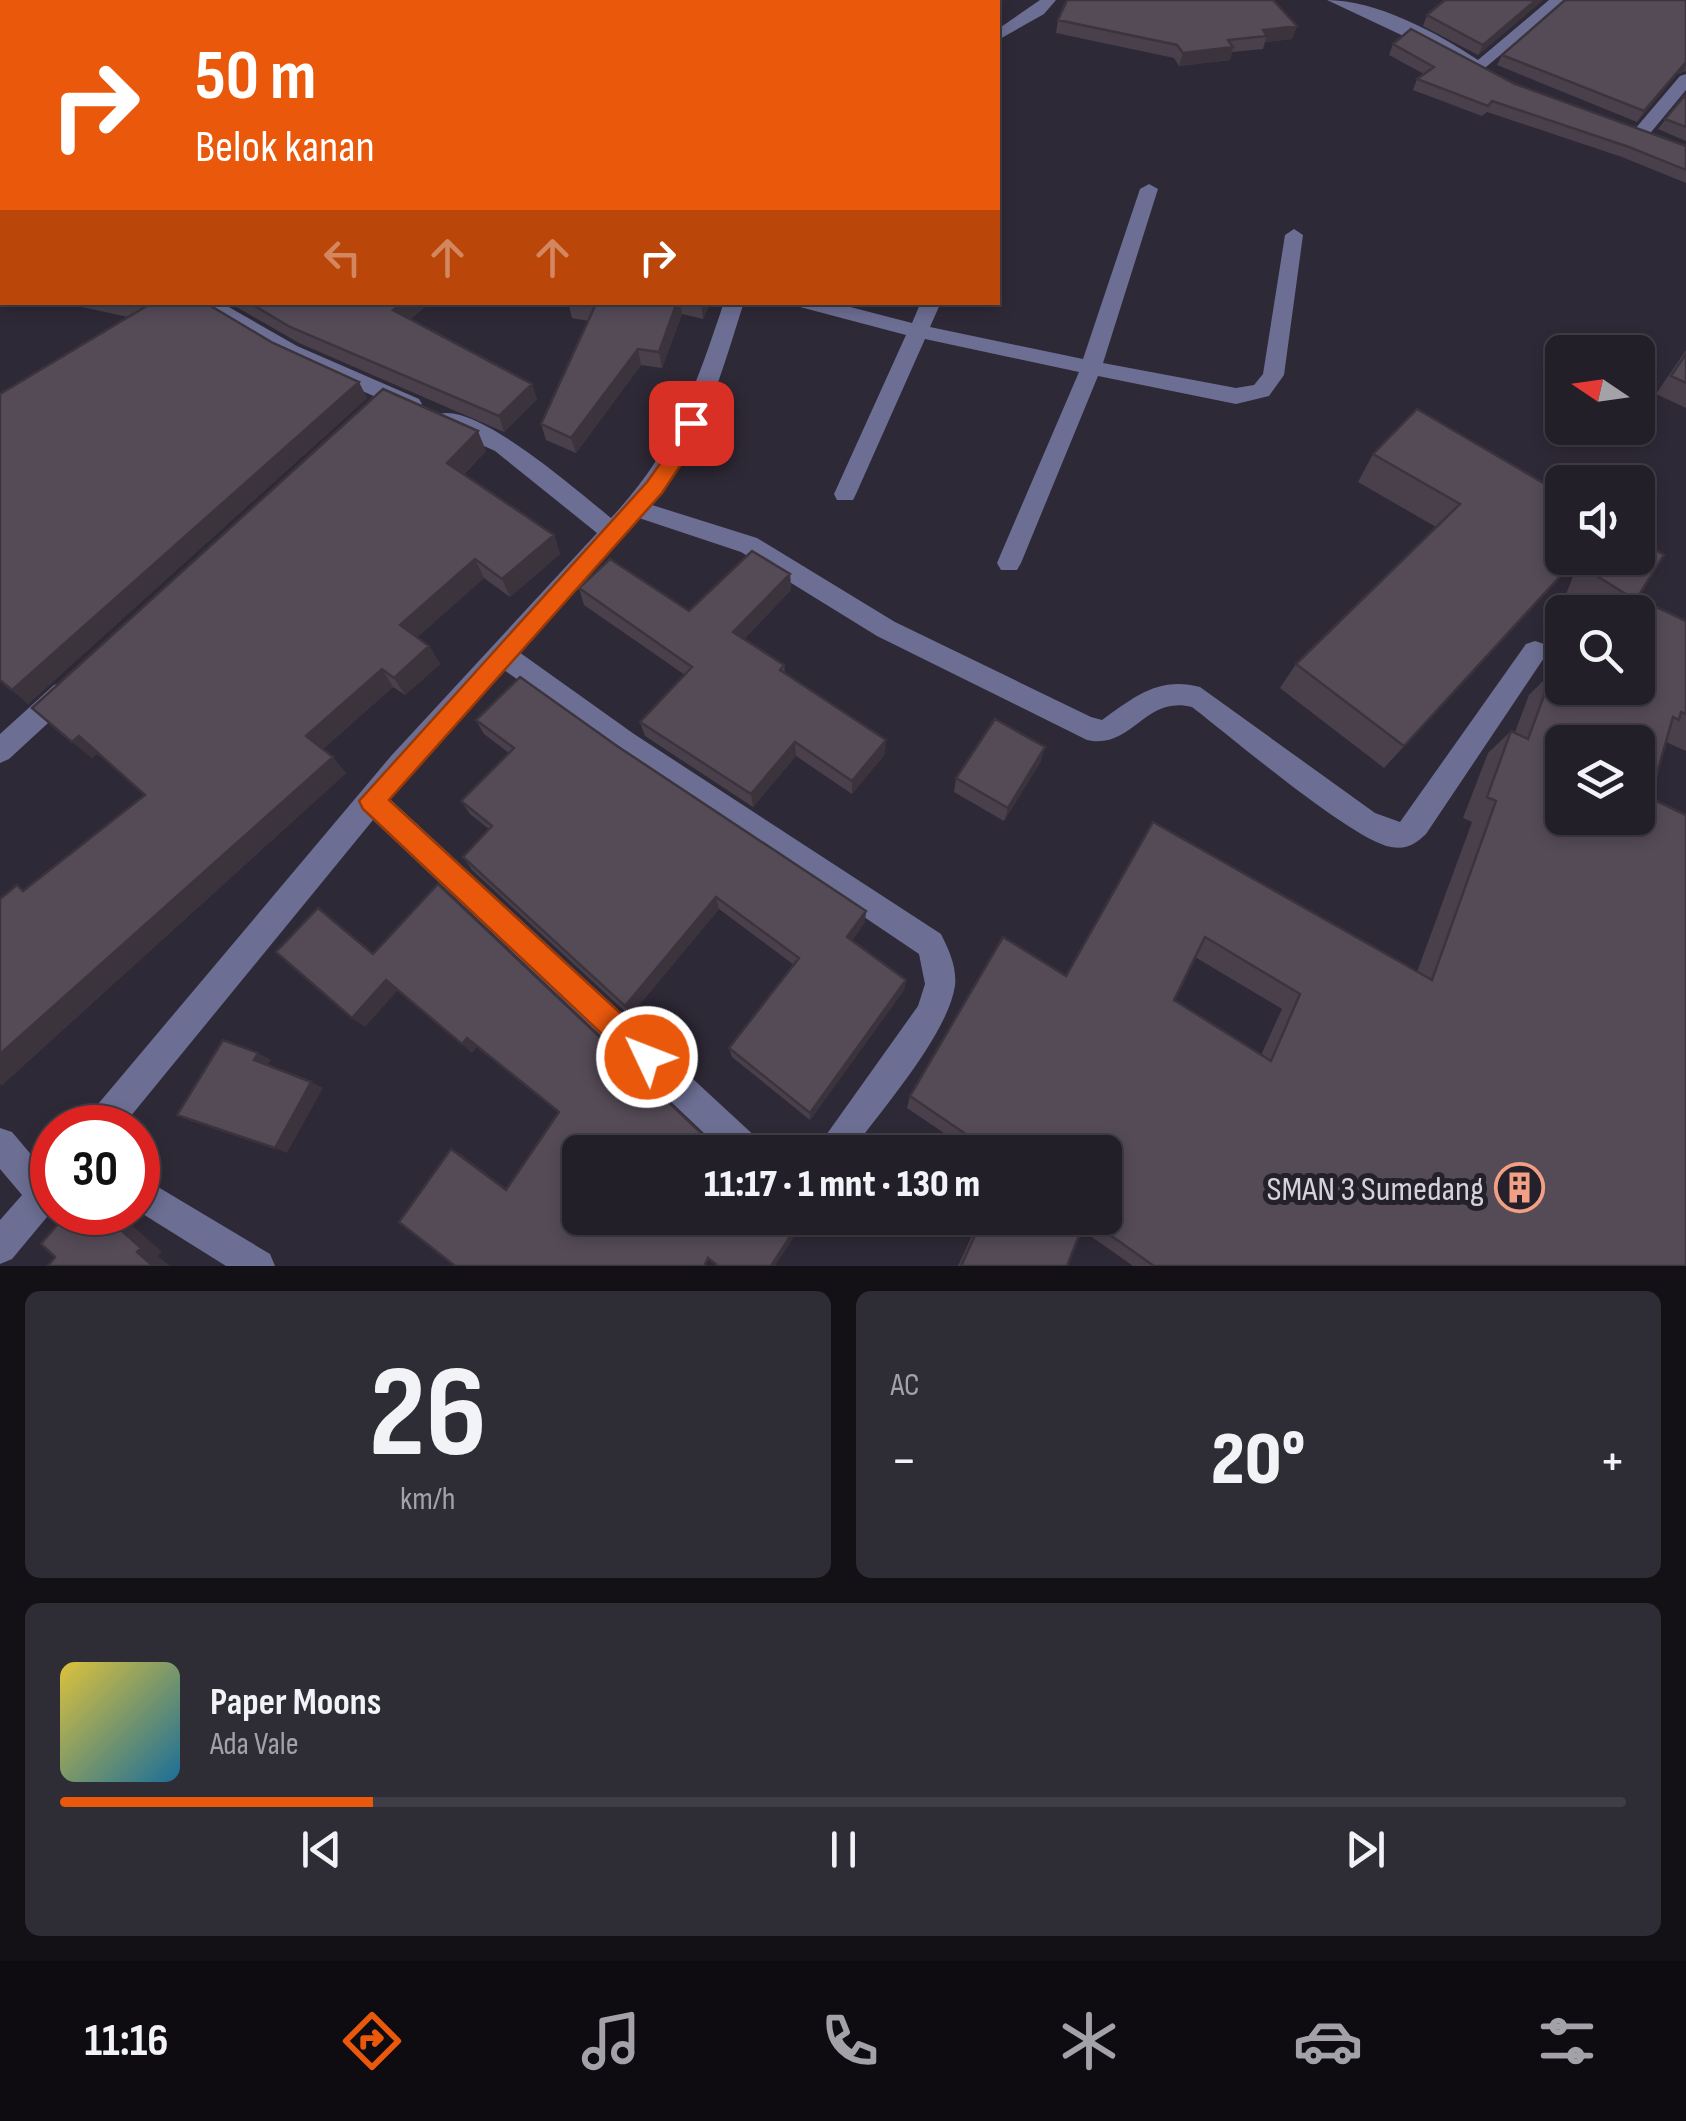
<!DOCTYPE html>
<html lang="id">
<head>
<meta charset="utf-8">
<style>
	body { margin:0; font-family:"Sofia Sans Condensed",sans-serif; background:#2e2c34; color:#f1f3f6; height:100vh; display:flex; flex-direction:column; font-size:38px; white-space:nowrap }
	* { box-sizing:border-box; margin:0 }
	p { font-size:32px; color:#a2a2a8 }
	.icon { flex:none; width:55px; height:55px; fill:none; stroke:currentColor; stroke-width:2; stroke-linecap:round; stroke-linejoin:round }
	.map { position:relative; height:1266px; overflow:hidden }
	.side { display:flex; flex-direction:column; gap:25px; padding:25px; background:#131116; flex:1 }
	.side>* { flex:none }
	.banner { position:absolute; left:0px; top:0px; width:1000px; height:305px; box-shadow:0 5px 15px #0003,0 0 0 2px #3f3d45; background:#ea580c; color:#fff; overflow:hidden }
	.needle { width:65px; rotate:283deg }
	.buttons { position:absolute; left:1545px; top:335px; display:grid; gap:20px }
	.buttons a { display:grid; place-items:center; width:110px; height:110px; border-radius:15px; background:#221f28; box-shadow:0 5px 15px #0003,0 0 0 2px #3f3d45; font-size:50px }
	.speed { position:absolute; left:30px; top:1105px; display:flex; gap:20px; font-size:50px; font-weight:700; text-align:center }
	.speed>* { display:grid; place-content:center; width:130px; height:130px; border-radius:50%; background:#221f28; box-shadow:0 5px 15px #0003,0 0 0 2px #3f3d45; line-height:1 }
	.speed .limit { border:15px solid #d22; background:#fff; color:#111 }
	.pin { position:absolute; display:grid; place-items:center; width:85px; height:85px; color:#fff; margin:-42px; border-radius:20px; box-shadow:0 5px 15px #0006 }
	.me { position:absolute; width:110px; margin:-55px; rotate:313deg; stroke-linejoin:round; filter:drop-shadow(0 0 8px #0008) }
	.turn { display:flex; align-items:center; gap:35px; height:210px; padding:0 30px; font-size:45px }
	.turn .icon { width:130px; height:130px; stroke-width:2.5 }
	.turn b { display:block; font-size:70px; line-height:85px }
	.lanes { display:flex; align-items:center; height:95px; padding:0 30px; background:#0003; justify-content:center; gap:50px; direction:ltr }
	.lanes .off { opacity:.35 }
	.big { font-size:75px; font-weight:800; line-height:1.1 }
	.side .widget { flex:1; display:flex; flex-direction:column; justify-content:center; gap:15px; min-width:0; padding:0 35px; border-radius:15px; background:#2e2c34 }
	.side .dial { align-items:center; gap:0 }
	.dial b { font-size:130px; line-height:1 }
	.song { display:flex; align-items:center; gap:30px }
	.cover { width:120px; height:120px; border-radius:15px; background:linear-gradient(135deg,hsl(50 70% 55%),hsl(200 70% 35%)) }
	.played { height:10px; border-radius:5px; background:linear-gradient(90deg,#ea580c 20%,#3f3d45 20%) }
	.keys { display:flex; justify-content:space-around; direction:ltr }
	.heat { display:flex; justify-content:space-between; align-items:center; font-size:55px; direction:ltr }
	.side .tiles { flex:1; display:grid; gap:25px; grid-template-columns:1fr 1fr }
	.widget:last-child { grid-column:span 2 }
	.trip { position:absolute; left:562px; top:1135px; width:560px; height:100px; border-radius:15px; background:#221f28; box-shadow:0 5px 15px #0003,0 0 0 2px #3f3d45; font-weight:800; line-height:100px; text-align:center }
	.dock { display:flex; height:160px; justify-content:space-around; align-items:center; background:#0e0c10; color:#a2a2a8 }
	.dock .icon { width:70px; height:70px }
	.dock .selected { color:#ea580c }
	.dock b { font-size:45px; color:#f1f3f6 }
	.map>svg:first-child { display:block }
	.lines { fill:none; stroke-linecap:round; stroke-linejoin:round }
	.minor { fill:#6c6e93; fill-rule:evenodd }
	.wall { fill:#49404b; fill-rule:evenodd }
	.shaded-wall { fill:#3c343d }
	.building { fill:#554b57; stroke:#3c343d; stroke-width:2.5; fill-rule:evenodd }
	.route { fill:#ea580c; stroke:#983908; stroke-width:2.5 }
	.labels { text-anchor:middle; stroke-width:10; stroke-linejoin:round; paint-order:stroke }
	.near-poi-label { font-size:35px; fill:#d5d2da; stroke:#24202c; text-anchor:end }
</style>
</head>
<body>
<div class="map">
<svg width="1686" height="1266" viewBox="0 0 1686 1266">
	<rect width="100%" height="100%" fill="#2e2936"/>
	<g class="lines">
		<path class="minor" d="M1040,0h16l-12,14 -46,26v-11z
			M1327,0c49,0 111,33 151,60l71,-60h17l-86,72z
			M2,43v10l-2,1v-10z
			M1686,74v16l-39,47h-12v-8l45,-53z
			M1149,184l9,5 -55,174 133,25 18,-3 9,-11 22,-139 9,-6 9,6 -19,140 -15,21 -33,8 -138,-28 -77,187 -4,7h-16l-4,-7 82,-191 -154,-33 -69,155 -3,6h-16l-3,-6 72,-159 -106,-28 -3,-5h34l81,21 9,-21h20l-11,25 153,32 57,-170z
			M194,302h26l77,44 122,53 3,5 -11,8 -8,-3 -120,-53z
			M724,302h20c-22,69 -43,148 -92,203l105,33 138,84 196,95 11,3c32,-23 57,-44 98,-33l175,126 25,9 126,-178 9,-3 9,3 4,8 -122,182c-11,10 -19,16 -35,13 -38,-6 -161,-111 -199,-140 -48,-12 -59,43 -105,33l-210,-104 -136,-84 -102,-34 -120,134 115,82 307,200c8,16 16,33 14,52 -8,50 -74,124 -104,166h-37l104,-146 7,-22 -6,-30 -303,-204 -112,-80 -114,129 369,341 4,12h-39l-351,-332 -252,308h-37l4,-12 303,-360 206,-223 -102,-82 -55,-25 -3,-6 3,-6c38,-11 141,80 171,104 63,-67 84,-129 113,-216z
			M63,682l9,3 4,8 -4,8 -63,58 -9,4v-29l54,-49z
			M0,1128l12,4 33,39 7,-3v43l-40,48 -12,5v-44l22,-25 -22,-26z
			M138,1175l132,79 5,12h-49l-88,-55z"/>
	</g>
	<path class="wall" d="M744,0h93l6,2h-95z
		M1445,0h98l-65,55 -55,-29 4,-11z
		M1686,0v71l-9,3 -40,48 -140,-57 5,-10z
		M1058,20l239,6 -5,13 -27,3 -2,7 -31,3 -2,8 -51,6 -5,-8 -118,-25z
		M1393,44l122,40 171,62v37l-64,-26 -135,-45 -5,4 -69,-26 4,-11 7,-5 -35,-19z
		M1686,94v47l-28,-12z
		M59,302h145l163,96 -339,306 100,-387z
		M228,302h203l-21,17 127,80 -33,33 -205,-89z
		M568,302h143l-8,17 -21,-5 -20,54 -21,-3 -65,88 -30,-13 -5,-16 48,-103 -17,-3z
		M1686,350v58l-30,-14z
		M486,451l-22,23 90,61 6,19 -50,43 -26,-19 -67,59 12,9 11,18 -35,31 -12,-8 -70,62 23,24 -344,312 -2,-1v-185l25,-9 120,-95 -47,-42 -6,5 -60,-50z
		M1373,454l205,104 -194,210 -104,-80 16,-24 140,-137 -78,-45z
		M1580,558h58l-1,40 49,23v130l-20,-9 -16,56 36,468h-553l-51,-36 -15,36h-109l22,-48h125v-66h-133l-65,-44 3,-12 156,-121 87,-153 264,150 55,-150 -9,-4 25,-65 23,-22 4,1 14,-37 24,-24 9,17h76v-76h-49l-24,-15zM1195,957l87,52 -21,46 -87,-55z
		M790,574l1,16 -47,49 40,26 1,8 100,81 -33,40 -56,-38 -43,51 -108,-71 -5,-14 45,-47 -101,-70 -5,-17 110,23z
		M476,720l389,202 -13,19 54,39 -2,10 -94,130 -78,-63 -3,-9 65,-83 -75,-56 -89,107 -158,-146 -9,-13 26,-28 -19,-15 -9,-13 48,-48 -25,-19z
		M1041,761l-37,60 -50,-29 2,-14z"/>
	<path class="shaded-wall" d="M1536,0h7l-65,55 5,-10z
		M1297,26l-5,13 -27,3 2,-6 -4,-6z
		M1233,47l-3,13 -51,6 4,-13z
		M1686,62l-1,8 -8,4 -40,48 7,-11z
		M404,302h27l-31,24 -7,-16z
		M677,302h3l2,12 -20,54 -3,-16z
		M701,302h10l-8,17z
		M638,349l3,16 -65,88 -5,-15z
		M359,382l8,16 -339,306 -16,-14z
		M532,384l5,15 -33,33 -5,-16z
		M478,431l8,20 -31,31 -8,-19z
		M554,535l6,19 -50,43 -8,-18z
		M475,559l9,19 -73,65 -11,-18z
		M790,574l1,16 -55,58 -3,-16z
		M429,646l11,18 -35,31 -11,-17z
		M382,669l11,18 -73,65 -14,-16z
		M79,736l20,17 -7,5 -20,-16z
		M886,740l-1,14 -33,40v-13z
		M795,742l1,14 -43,51 -2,-13z
		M1045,747l-4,14 -37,60 4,-13z
		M333,757l13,16 -344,312 -2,-1v-30z
		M716,897l3,12 -89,107 -5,-10z
		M866,911l-1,11 -18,26v-11z
		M386,980l12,10 -33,37 -13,-9z
		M906,980l-2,10 -94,130v-7z
		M467,1038l10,9 -5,6 -10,-9z
		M258,1053l13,7 -5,7 -12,-7z
		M311,1082l12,6 -36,65 -12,-5z
		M451,1149l11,6 53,40 -9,-5z
		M101,1212h16l45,40 -4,4 12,10h-17l-16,-14z
		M802,1218h4l-31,48h-4z"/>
	<path class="building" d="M771,0h66l6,2h-68z
		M1067,0h206l24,26 -34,4 4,6 -39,4 5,7 -50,6 -6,-8 -119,-25z
		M1445,0h91l-53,45 -56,-30z
		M1565,0h121v62l-42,49 -142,-56z
		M1411,29l104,55 171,62v24l-57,-23 -137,-46 -4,5 -71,-27 17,-12 -41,-23z
		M1686,94v33l-21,-8z
		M123,302h81l69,41 86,39 -347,308 -12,-10v-286l145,-87z
		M248,302h156l-11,8 139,74 -33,32 -209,-89z
		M574,302h103l-18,50 -21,-3 -67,89 -30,-14 54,-118z
		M1686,354v29l-15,-7z
		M383,389l95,42 -31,32 107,72 -52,44 -27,-20 -75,66 29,21 -35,32 -12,-9 -76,67 27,21 -333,297v-155l17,-14 6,6 122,-96 -66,-59 -7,6 -40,-34z
		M1417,409l145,85v64h15l-173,188 -108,-82 164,-160 -87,-50z
		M1638,539l26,16 -27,43 49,23v93l-5,-2 -2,8 -6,-3 -23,81 36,17v451h-532l-68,-48 -19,48h-106l22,-48h122v-66h-113l-82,-56 93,-159 63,39 87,-154 279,158 64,-179 -9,-4 24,-66 17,8 25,-68 9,5v12h26l4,2 1,-2h45v-76h-13l7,-14 -43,-27 5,-13h44zM1562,742h76v76h-76zM1205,937l95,57 -29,67 -97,-61z
		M752,551l38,23 -57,58 51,33 -4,5 106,70 -34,41 -57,-39 -44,52 -111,-72 52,-55 -113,-79 31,-29 79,52z
		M520,677l97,69 249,165 -19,26 59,43 -96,133 -81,-65 70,-90 -83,-61 -91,109 -162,-149 29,-31 -31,-25 53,-53 -38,-28z
		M995,719l50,28 -37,61 -52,-30z
		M438,884l280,265 19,1 3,2h-160v66h222l-31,48h-53l-10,-8 -4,8h-251l1,-1 -55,-43 52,-73 55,41 53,-78 -92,-74 -5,6 -76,-64 -34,38 -76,-66 42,-44 55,46z
		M223,1040l35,13 -4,7 57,22 -36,66 -98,-33z
		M68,1212h33l40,36 -4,4 16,14h-105l7,-9 -14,-13z"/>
	<path class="route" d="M691,416l10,7 -13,31 -26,39 -273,307 268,247 4,10 -4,10 -10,5 -10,-5 -274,-258 -4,-8 288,-319 22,-31 15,-33z"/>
	<defs>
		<symbol id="building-ring" viewBox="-11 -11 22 22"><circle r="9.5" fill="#24202c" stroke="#f39f83" stroke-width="1.5"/><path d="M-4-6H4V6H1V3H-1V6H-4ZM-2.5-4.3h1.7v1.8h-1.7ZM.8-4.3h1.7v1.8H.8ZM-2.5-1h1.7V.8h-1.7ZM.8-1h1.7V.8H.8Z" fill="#f39f83"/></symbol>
	</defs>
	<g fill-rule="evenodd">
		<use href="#building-ring" x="1492" y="1160" width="55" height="55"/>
	</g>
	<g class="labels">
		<g class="near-poi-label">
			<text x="1484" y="1200">SMAN 3 Sumedang</text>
		</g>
	</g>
</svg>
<div class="buttons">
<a><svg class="needle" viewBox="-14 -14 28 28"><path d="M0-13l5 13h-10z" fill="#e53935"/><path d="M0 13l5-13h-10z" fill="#a2a2a8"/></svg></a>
<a><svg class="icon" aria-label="sound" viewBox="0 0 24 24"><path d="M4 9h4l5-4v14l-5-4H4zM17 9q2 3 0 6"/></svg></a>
<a><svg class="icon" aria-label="search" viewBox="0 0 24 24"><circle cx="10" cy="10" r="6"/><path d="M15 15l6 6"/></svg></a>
<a><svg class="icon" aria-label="layers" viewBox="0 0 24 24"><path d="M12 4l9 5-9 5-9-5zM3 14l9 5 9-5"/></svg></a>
</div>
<div class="speed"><div class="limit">30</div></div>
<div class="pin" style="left:691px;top:423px;background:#d93025"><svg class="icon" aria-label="arrive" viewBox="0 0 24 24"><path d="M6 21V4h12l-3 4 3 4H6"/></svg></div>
<svg class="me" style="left:647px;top:1057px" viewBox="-20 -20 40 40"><circle r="17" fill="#ea580c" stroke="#fff" stroke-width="3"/><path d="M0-11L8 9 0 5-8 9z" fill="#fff"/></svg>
<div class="trip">11:17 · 1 mnt · 130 m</div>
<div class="banner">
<div class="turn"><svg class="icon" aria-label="right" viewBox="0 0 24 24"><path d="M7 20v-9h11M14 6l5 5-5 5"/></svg><div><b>50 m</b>Belok kanan</div></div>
<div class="lanes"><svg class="icon off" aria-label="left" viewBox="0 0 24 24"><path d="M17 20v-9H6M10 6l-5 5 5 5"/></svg><svg class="icon off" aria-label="ahead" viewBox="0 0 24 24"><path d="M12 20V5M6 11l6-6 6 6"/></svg><svg class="icon off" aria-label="ahead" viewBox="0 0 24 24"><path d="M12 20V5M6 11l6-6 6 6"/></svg><svg class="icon" aria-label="right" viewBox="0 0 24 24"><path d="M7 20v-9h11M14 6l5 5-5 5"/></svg></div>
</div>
</div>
<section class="side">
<div class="tiles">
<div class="widget dial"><b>26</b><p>km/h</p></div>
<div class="widget"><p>AC</p>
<div class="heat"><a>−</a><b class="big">20°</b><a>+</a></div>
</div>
<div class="widget">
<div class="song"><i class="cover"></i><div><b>Paper Moons</b><p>Ada Vale</p></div></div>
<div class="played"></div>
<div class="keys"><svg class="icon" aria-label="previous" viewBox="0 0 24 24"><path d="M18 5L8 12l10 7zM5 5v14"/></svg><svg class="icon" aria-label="pause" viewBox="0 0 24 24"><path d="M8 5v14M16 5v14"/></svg><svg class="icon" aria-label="next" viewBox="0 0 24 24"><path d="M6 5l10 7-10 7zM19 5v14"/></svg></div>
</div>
</div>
</section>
<nav class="dock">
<b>11:16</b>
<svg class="icon selected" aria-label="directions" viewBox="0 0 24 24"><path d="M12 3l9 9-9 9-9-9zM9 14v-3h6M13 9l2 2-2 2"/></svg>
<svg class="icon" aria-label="music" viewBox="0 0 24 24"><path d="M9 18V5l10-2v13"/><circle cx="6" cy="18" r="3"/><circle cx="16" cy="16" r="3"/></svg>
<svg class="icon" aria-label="phone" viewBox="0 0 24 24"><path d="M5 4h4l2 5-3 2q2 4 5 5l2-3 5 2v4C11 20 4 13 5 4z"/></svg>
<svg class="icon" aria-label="climate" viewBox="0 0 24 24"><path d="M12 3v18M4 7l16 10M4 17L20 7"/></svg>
<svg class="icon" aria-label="car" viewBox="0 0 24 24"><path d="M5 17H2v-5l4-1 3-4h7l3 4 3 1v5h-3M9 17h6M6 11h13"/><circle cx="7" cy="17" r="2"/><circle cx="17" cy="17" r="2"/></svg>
<svg class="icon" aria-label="filters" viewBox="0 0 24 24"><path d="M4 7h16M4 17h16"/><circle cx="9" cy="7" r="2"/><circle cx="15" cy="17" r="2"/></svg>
</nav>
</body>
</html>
